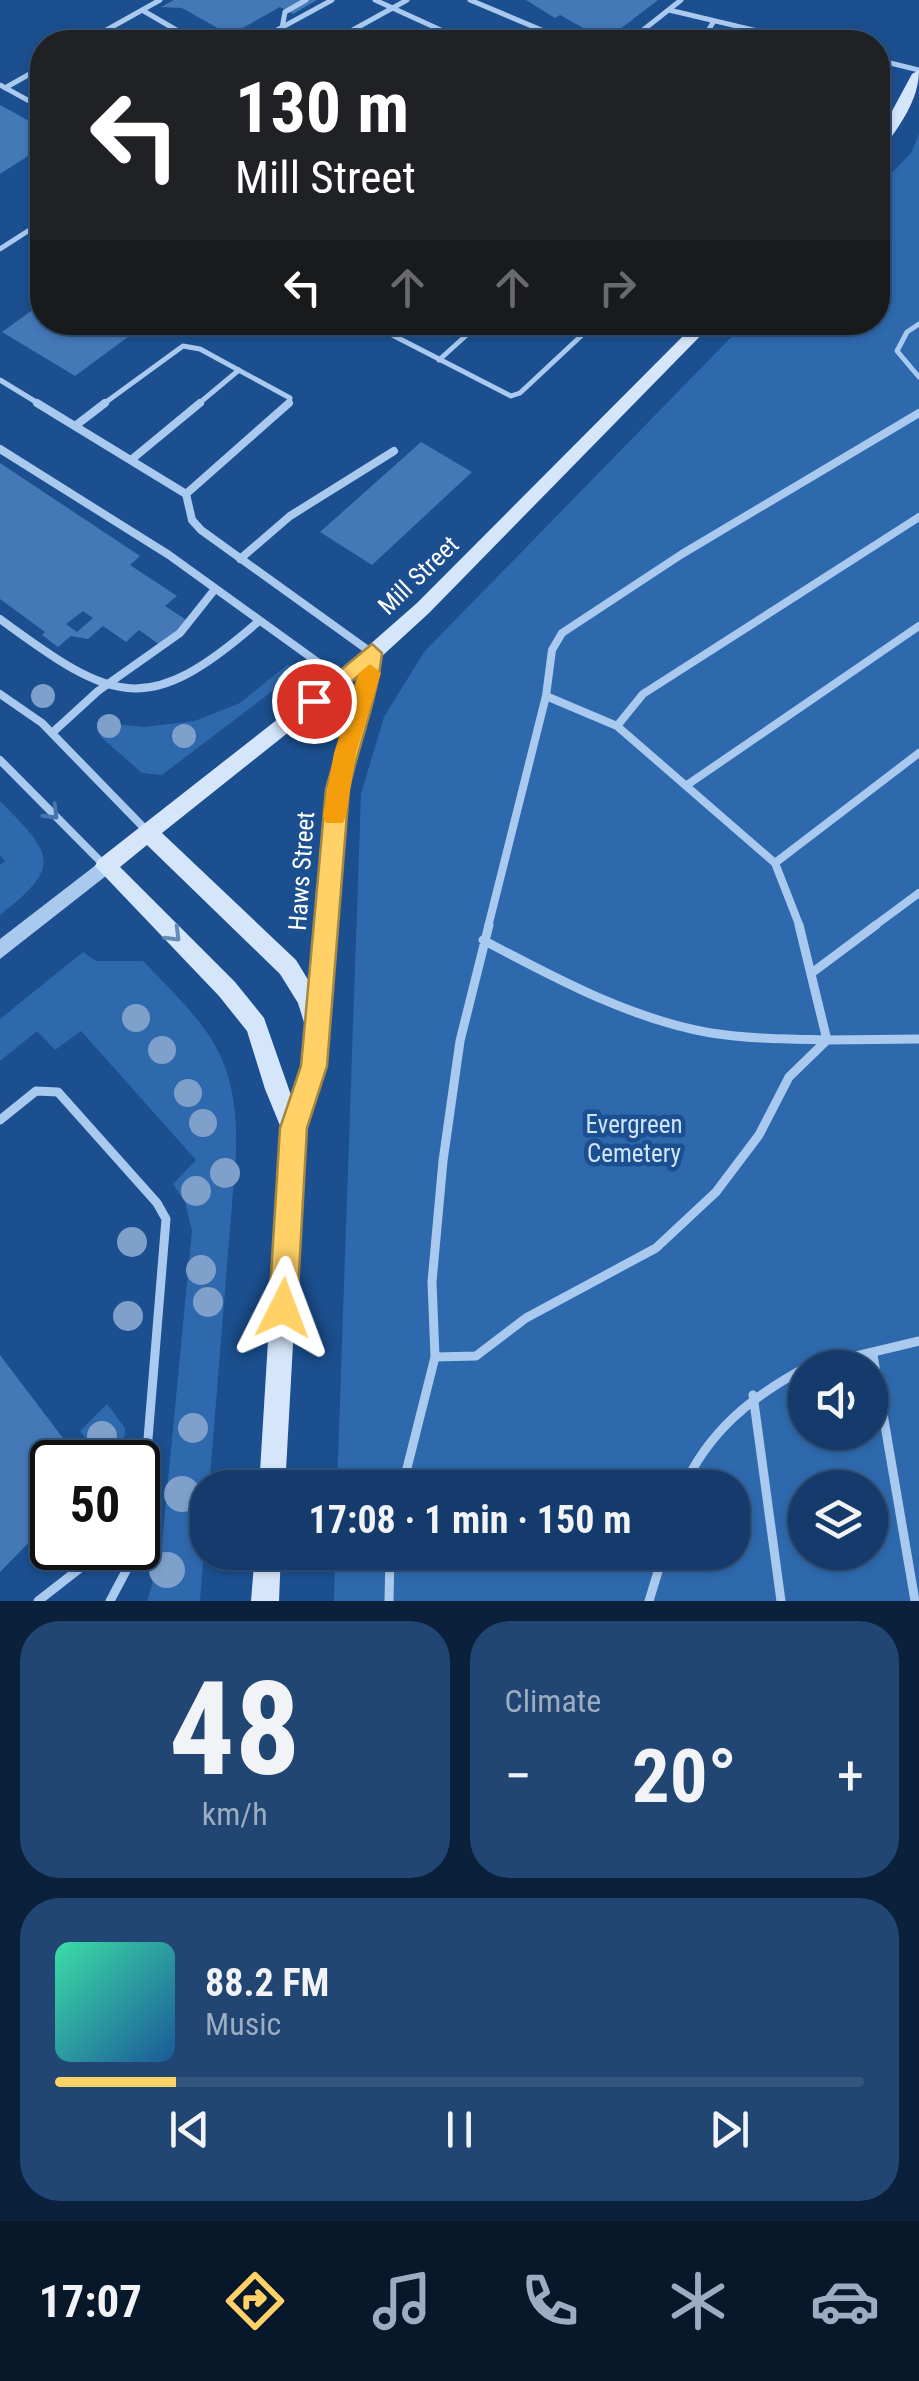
<!DOCTYPE html>
<html lang="en">
<head>
<meta charset="utf-8">
<style>
	body { margin:0; font-family:"Roboto Condensed",sans-serif; background:#214673; color:#f1f3f6; height:100vh; display:flex; flex-direction:column; font-size:38px; white-space:nowrap }
	* { box-sizing:border-box; margin:0 }
	p { font-size:32px; color:#9dadc1 }
	.icon { flex:none; width:55px; height:55px; fill:none; stroke:currentColor; stroke-width:2; stroke-linecap:round; stroke-linejoin:round }
	.map { position:relative; height:1601px; overflow:hidden }
	.drawer { display:flex; flex-direction:column; gap:20px; padding:20px; background:#0b203b; flex:1 }
	.drawer>* { flex:none }
	.top-card { position:absolute; left:30px; top:30px; width:860px; height:305px; border-radius:40px; box-shadow:0 2px 8px #0004,0 0 0 2px #33557e; background:#202124; color:#fff; overflow:hidden }
	.controls { position:absolute; left:788px; top:1350px; display:grid; gap:20px }
	.controls a { display:grid; place-items:center; width:100px; height:100px; border-radius:50%; background:#143b6b; box-shadow:0 2px 8px #0004,0 0 0 2px #33557e; font-size:50px }
	.speed { position:absolute; left:30px; top:1440px; display:flex; gap:20px; font-size:50px; font-weight:700; text-align:center }
	.speed>* { display:grid; place-content:center; width:130px; height:130px; border-radius:50%; background:#143b6b; box-shadow:0 2px 8px #0004,0 0 0 2px #33557e; line-height:1 }
	.speed .limit { border:5px solid #111; border-radius:15px; background:#fff; color:#111 }
	.pin { position:absolute; display:grid; place-items:center; width:85px; height:85px; color:#fff; margin:-42px; border:5px solid #fff; border-radius:50%; box-shadow:0 2px 10px #0007 }
	.me { position:absolute; width:110px; margin:-55px; rotate:3deg; stroke-linejoin:round; filter:drop-shadow(0 0 8px #0008) }
	.turn { display:flex; align-items:center; gap:35px; height:210px; padding:0 40px; font-size:45px }
	.turn .icon { width:130px; height:130px; stroke-width:2.5 }
	.turn b { display:block; font-size:70px; line-height:85px }
	.lanes { display:flex; align-items:center; height:95px; padding:0 40px; background:#0003; justify-content:center; gap:50px; direction:ltr }
	.lanes .off { opacity:.35 }
	.big { font-size:75px; font-weight:700; line-height:1.1 }
	.drawer .card { flex:1; display:flex; flex-direction:column; justify-content:center; gap:15px; min-width:0; padding:0 35px; border-radius:40px; background:#214673 }
	.drawer .dial { align-items:center; gap:0 }
	.dial b { font-size:130px; line-height:1 }
	.song { display:flex; align-items:center; gap:30px }
	.cover { width:120px; height:120px; border-radius:15px; background:linear-gradient(135deg,hsl(160 70% 55%),hsl(210 70% 35%)) }
	.played { height:10px; border-radius:5px; background:linear-gradient(90deg,#ffd166 15%,#33557e 15%) }
	.keys { display:flex; justify-content:space-around; direction:ltr }
	.heat { display:flex; justify-content:space-between; align-items:center; font-size:55px; direction:ltr }
	.drawer .tiles { flex:1; display:grid; gap:20px; grid-template-columns:1fr 1fr }
	.card:last-child { grid-column:span 2 }
	.trip { position:absolute; left:190px; top:1470px; width:560px; height:100px; border-radius:40px; background:#143b6b; box-shadow:0 2px 8px #0004,0 0 0 2px #33557e; font-weight:700; line-height:100px; text-align:center }
	.dock { display:flex; height:160px; justify-content:space-around; align-items:center; background:#08182b; color:#9dadc1 }
	.dock .icon { width:70px; height:70px }
	.dock .selected { color:#ffd166 }
	.dock b { font-size:45px; color:#f1f3f6 }
	.map>svg:first-child { display:block }
	.green { fill:#2e69ad; fill-rule:evenodd }
	.building { fill:#4478b7; fill-rule:evenodd }
	.lines { fill:none; stroke-linecap:round; stroke-linejoin:round }
	.service-far2 { stroke:#a9c9ee; stroke-width:5 }
	.service-far1 { stroke:#a9c9ee; stroke-width:8 }
	.service { stroke:#a9c9ee; stroke-width:9 }
	.tertiary { fill:#a9c9ee; fill-rule:evenodd }
	.secondary { fill:#d6e6fa; fill-rule:evenodd }
	.tree { fill:#7ea0ca }
	.oneway { stroke:#4674ac }
	.oneway2 { stroke:#668bba }
	.route { fill:#ffd166; stroke:#a68842; stroke-width:2.5 }
	.slow { fill:#f59e0b }
	.labels { text-anchor:middle; stroke-width:9; stroke-linejoin:round; paint-order:stroke }
	.street-label { font-size:25px; fill:#fff; stroke:#1b4f8f }
	.park-label { font-size:25px; fill:#cfe3fa; stroke:#1b4f8f }
</style>
</head>
<body>
<div class="map">
<svg width="919" height="1601" viewBox="0 0 919 1601">
	<rect width="100%" height="100%" fill="#1b4f8f"/>
	<path class="green" d="M919,134v1467h-585l1,-48 397,-1v-64l-395,-1 24,-693 23,-77 40,-65 321,-329 133,-1v-135l33,-34zM805,1368h65v64h-65zM805,1488h65v64h-65z
		M288,664l8,9 -134,102 -20,-2 -41,-36 -1,-12 -5,-3 48,5 52,-6 45,-18z
		M0,801c51,52 65,64 0,114v-50l5,-4 -5,-6z
		M83,952l13,9h47c65,67 96,94 93,193l-36,447h-53l14,-47 31,-323 -7,-29 -12,-18 23,-24 -115,-129 -26,19 -18,-19 -37,30v-42z
		M107,1404l18,24 -3,34h-18l-24,-31z"/>
	<path class="building" d="M174,0h143l-24,14 -13,-7 -50,28 -48,-27 -21,-1z
		M526,0h132l-47,36 -12,-5 -5,3 -34,-19 -5,3z
		M0,105l42,23v19l-42,27z
		M42,303v19h72l18,12 -57,42 -73,-44z
		M421,442l51,30 -100,93 -52,-33z
		M0,463l140,93 -10,9 47,31 -12,10 26,17 -27,25 -25,-18 -13,12 -23,-16 -15,13 -17,-3 -13,11 -16,-12 3,-3 -45,-33zM83,611l10,7 -16,14 -11,-8z
		M0,1355l81,107h-29v57l-52,53z"/>
	<g class="lines">
		<path class="service-far2" d="M375,0l92,42
			M470,0l100,42
			M142,10l55,32
			M669,10l135,32
			M282,28l3,-16 21,-12
			M642,32l26,10
			M85,42l75,-42
			M255,42l77,-42
			M331,42l76,-42
			M628,42l53,-42
			M701,42l13,-21
			M878,60l41,10
			M0,85l42,23
			M5,88l37,-21
			M878,119l16,5
			M0,249l42,-27
			M367,322l144,74 9,-3 76,-71
			M919,324l-12,8 -10,19 22,26
			M439,360l42,-38
			M0,380l41,25
			M102,405l81,-59 17,3 90,49 -1,7
			M197,405l42,-35"/>
		<path class="service-far1" d="M37,403l149,91 6,26 9,10 171,123
			M75,426l30,-23
			M0,449l169,106 172,124
			M131,460l69,-57
			M186,494l103,-91
			M240,559l50,-43 104,-65
			M0,619c114,84 147,100 259,2
			M0,694l42,29 106,109
			M546,696l71,30 158,137 25,64
			M617,726l26,-32 276,-177
			M52,733l46,-42 82,-58 35,-44
			M0,760l105,106
			M687,785l232,-159
			M775,863l144,-110
			M488,927l58,-231 6,-46 10,-17 120,-79 237,-141
			M873,927l46,-34"/>
		<path class="service" d="M483,940c72,38 147,79 228,93 39,6 77,6 116,7l-28,-115
			M813,972l63,-47
			M0,1120l36,-29 22,1 99,111 9,16 -18,220 -10,63
			M873,1355l42,246
			M435,1357l41,-1 50,-38 130,-70 60,-56 43,-57 30,-58 38,-37 92,-1
			M806,1368l113,-27
			M753,1395l28,206
			M402,1488l33,-131 -3,-75 11,-121 17,-120 29,-116
			M683,1488c26,-57 68,-91 122,-120
			M38,1601l68,-53
			M110,1601l17,-32 3,-21
			M389,1601l1,-49
			M649,1601l15,-49"/>
		<path class="tertiary" d="M105,858l6,2 3,6 -3,6 -111,87v-20z"/>
		<path class="secondary" d="M919,70c0,30 -19,55 -36,79l-5,1v-13l34,-63z
			M697,322h17l-285,291 -48,44 -5,32 -28,100 -23,277 -20,62 -20,360h-26l22,-360 -16,-39 -18,-58 -28,-35 -124,-130 3,-6 245,-192 74,-65zM359,676l-31,113 -18,194 -14,-23 -134,-127zM147,845l133,129 18,29 8,26 -3,37 -11,32 -28,-80 -29,-36 -115,-115z
			M255,1552h26l-2,49h-28z"/>
	</g>
	<g class="tree">
		<circle cx="43" cy="696" r="12"/>
		<circle cx="109" cy="726" r="12"/>
		<circle cx="184" cy="736" r="12"/>
		<circle cx="136" cy="1018" r="14"/>
		<circle cx="162" cy="1050" r="14"/>
		<circle cx="188" cy="1093" r="14"/>
		<circle cx="203" cy="1123" r="14"/>
		<circle cx="225" cy="1173" r="15"/>
		<circle cx="196" cy="1191" r="15"/>
		<circle cx="132" cy="1242" r="15"/>
		<circle cx="201" cy="1270" r="15"/>
		<circle cx="208" cy="1302" r="15"/>
		<circle cx="128" cy="1316" r="15"/>
		<circle cx="193" cy="1428" r="15"/>
		<circle cx="102" cy="1436" r="15"/>
		<circle cx="182" cy="1494" r="18"/>
		<circle cx="167" cy="1570" r="18"/>
	</g>
	<defs><path id="oneway-chevron" d="M-2-3.5L2.5 0L-2 3.5" fill="none" stroke-width="1.6" stroke-linecap="round" stroke-linejoin="round" transform="scale(2.5)"/></defs>
	<use class="oneway" href="#oneway-chevron" transform="translate(52 813) rotate(45)"/>
	<use class="oneway2" href="#oneway-chevron" transform="translate(174 935) rotate(45)"/>
	<path class="route" d="M372,644l10,9c-5,47 -23,90 -33,136l-22,277 -20,62 -10,180 -4,10 -10,4 -10,-4 -4,-10 11,-180 21,-62 25,-277 32,-113 -37,31h-15l-3,-6z"/>
	<path class="slow" d="M370,664l11,9 -25,80 -10,63 -3,7h-17l-3,-7 11,-63 25,-80z"/>
	<g class="labels">
		<g class="street-label">
			<text transform="translate(418 575) rotate(-44)" y="9">Mill Street</text>
			<text transform="translate(301 871) rotate(-86)" y="9">Haws Street</text>
		</g>
		<g class="park-label">
			<text x="634" y="1133">Evergreen<tspan x="634" dy="29">Cemetery</tspan></text>
		</g>
	</g>
</svg>
<div class="controls">
<a><svg class="icon" aria-label="sound" viewBox="0 0 24 24"><path d="M4 9h4l5-4v14l-5-4H4zM17 9q2 3 0 6"/></svg></a>
<a><svg class="icon" aria-label="layers" viewBox="0 0 24 24"><path d="M12 4l9 5-9 5-9-5zM3 14l9 5 9-5"/></svg></a>
</div>
<div class="speed"><div class="limit">50</div></div>
<div class="pin" style="left:314px;top:701px;background:#d93025"><svg class="icon" aria-label="arrive" viewBox="0 0 24 24"><path d="M6 21V4h12l-3 4 3 4H6"/></svg></div>
<svg class="me" style="left:283px;top:1308px" viewBox="-20 -20 40 40"><path d="M0-17L14 15 0 8-14 15z" fill="#ffd166" stroke="#fff" stroke-width="4"/></svg>
<div class="trip">17:08 · 1 min · 150 m</div>
<div class="top-card">
<div class="turn"><svg class="icon" aria-label="left" viewBox="0 0 24 24"><path d="M17 20v-9H6M10 6l-5 5 5 5"/></svg><div><b>130 m</b>Mill Street</div></div>
<div class="lanes"><svg class="icon" aria-label="left" viewBox="0 0 24 24"><path d="M17 20v-9H6M10 6l-5 5 5 5"/></svg><svg class="icon off" aria-label="ahead" viewBox="0 0 24 24"><path d="M12 20V5M6 11l6-6 6 6"/></svg><svg class="icon off" aria-label="ahead" viewBox="0 0 24 24"><path d="M12 20V5M6 11l6-6 6 6"/></svg><svg class="icon off" aria-label="right" viewBox="0 0 24 24"><path d="M7 20v-9h11M14 6l5 5-5 5"/></svg></div>
</div>
</div>
<section class="drawer">
<div class="tiles">
<div class="card dial"><b>48</b><p>km/h</p></div>
<div class="card"><p>Climate</p>
<div class="heat"><a>−</a><b class="big">20°</b><a>+</a></div>
</div>
<div class="card">
<div class="song"><i class="cover"></i><div><b>88.2 FM</b><p>Music</p></div></div>
<div class="played"></div>
<div class="keys"><svg class="icon" aria-label="previous" viewBox="0 0 24 24"><path d="M18 5L8 12l10 7zM5 5v14"/></svg><svg class="icon" aria-label="pause" viewBox="0 0 24 24"><path d="M8 5v14M16 5v14"/></svg><svg class="icon" aria-label="next" viewBox="0 0 24 24"><path d="M6 5l10 7-10 7zM19 5v14"/></svg></div>
</div>
</div>
</section>
<nav class="dock">
<b>17:07</b>
<svg class="icon selected" aria-label="directions" viewBox="0 0 24 24"><path d="M12 3l9 9-9 9-9-9zM9 14v-3h6M13 9l2 2-2 2"/></svg>
<svg class="icon" aria-label="music" viewBox="0 0 24 24"><path d="M9 18V5l10-2v13"/><circle cx="6" cy="18" r="3"/><circle cx="16" cy="16" r="3"/></svg>
<svg class="icon" aria-label="phone" viewBox="0 0 24 24"><path d="M5 4h4l2 5-3 2q2 4 5 5l2-3 5 2v4C11 20 4 13 5 4z"/></svg>
<svg class="icon" aria-label="climate" viewBox="0 0 24 24"><path d="M12 3v18M4 7l16 10M4 17L20 7"/></svg>
<svg class="icon" aria-label="car" viewBox="0 0 24 24"><path d="M5 17H2v-5l4-1 3-4h7l3 4 3 1v5h-3M9 17h6M6 11h13"/><circle cx="7" cy="17" r="2"/><circle cx="17" cy="17" r="2"/></svg>
</nav>
</body>
</html>
